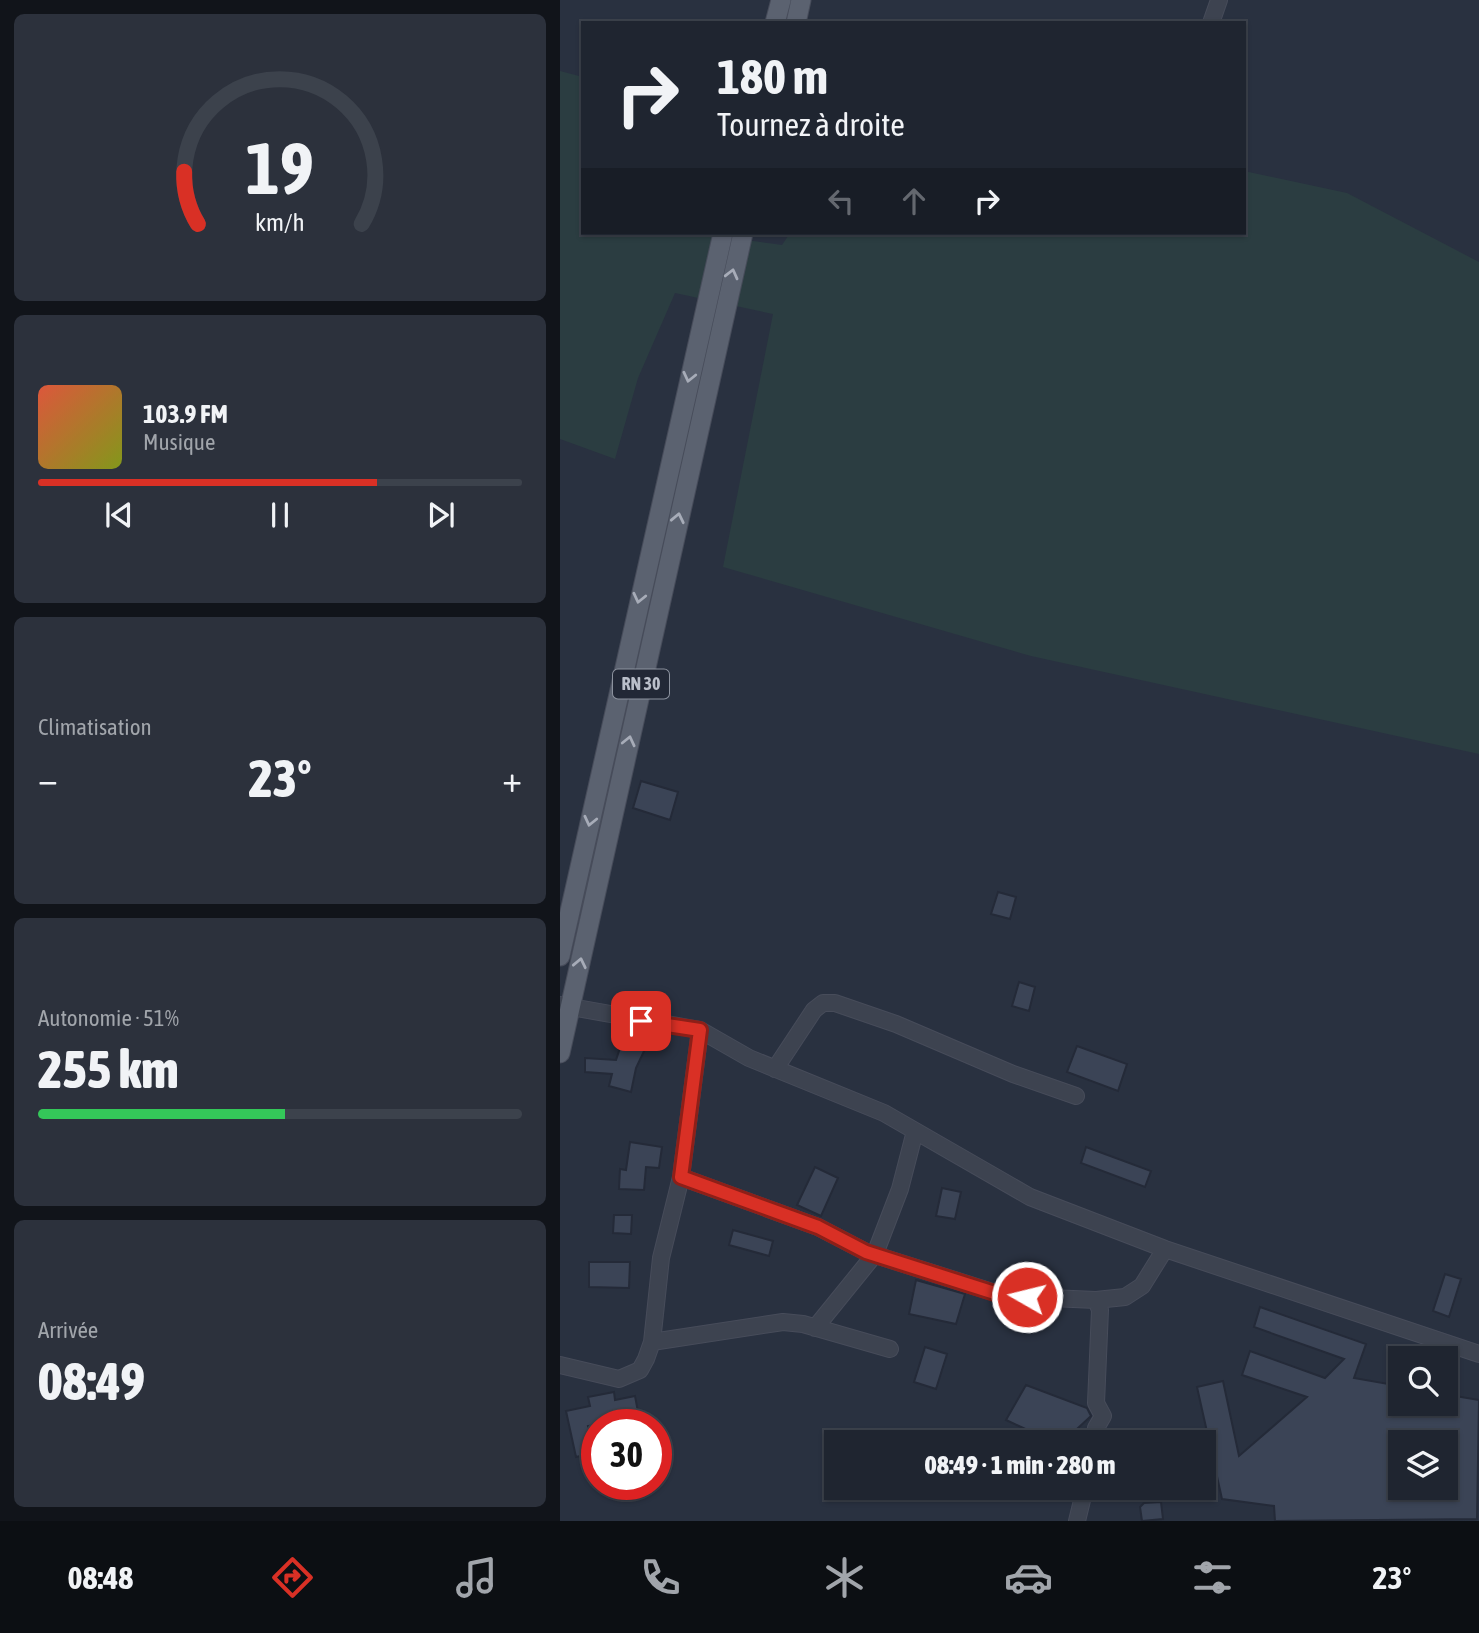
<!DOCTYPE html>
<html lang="fr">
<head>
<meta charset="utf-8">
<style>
	body { margin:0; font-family:"Asap Condensed",sans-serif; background:#2c313c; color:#f1f3f6; height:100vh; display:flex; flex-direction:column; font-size:26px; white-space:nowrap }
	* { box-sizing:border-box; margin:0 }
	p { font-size:23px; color:#a1a5ab }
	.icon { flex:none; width:38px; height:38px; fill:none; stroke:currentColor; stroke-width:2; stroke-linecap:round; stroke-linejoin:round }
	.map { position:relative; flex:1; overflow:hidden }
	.panel { display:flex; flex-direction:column; gap:14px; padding:14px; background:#11141a; width:560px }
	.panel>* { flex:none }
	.banner { position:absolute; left:21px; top:21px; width:665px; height:214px; border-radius:0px; box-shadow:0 2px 5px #0004,0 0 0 2px #3c424c; background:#1f2530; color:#f1f3f6; overflow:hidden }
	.controls { position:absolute; left:828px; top:1346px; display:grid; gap:14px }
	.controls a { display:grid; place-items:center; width:70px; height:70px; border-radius:0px; background:#1f2530; box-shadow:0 2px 5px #0004,0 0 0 2px #3c424c; font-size:35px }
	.speed { position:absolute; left:21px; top:1409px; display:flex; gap:14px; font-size:35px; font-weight:700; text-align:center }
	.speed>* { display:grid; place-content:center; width:91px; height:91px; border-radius:50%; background:#1f2530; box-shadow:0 2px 5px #0004,0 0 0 2px #3c424c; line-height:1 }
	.speed .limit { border:10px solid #d22; background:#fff; color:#111 }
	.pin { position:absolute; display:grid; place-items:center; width:60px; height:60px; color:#fff; margin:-30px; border-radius:14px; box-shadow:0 4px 10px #0006 }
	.me { position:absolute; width:77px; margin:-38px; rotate:278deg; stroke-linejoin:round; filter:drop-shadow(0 0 5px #0008) }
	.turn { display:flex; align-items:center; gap:24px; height:147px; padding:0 21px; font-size:32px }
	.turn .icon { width:91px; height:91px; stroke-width:2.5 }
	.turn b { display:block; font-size:49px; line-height:60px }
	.lanes { display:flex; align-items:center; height:66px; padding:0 21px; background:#0003; justify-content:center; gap:35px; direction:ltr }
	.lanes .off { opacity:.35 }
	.big { font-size:52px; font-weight:800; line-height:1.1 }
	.panel .tile { flex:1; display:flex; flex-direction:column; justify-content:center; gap:10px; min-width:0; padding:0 24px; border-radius:10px; background:#2c313c }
	.panel .dial { align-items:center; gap:0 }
	.dial svg { height:182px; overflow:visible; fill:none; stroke:#3c424c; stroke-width:7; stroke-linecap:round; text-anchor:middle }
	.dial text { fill:#f1f3f6; stroke:none }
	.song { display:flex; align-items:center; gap:21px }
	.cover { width:84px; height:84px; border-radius:10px; background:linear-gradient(135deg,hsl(10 70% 55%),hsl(70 70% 35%)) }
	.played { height:7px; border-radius:4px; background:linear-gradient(90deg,#d93025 70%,#3c424c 70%) }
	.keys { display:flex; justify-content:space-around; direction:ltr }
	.heat { display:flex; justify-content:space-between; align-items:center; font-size:38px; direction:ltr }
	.charge { height:10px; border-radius:5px; background:linear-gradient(90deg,#34c759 51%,#3c424c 0) }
	.trip { position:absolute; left:264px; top:1430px; width:392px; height:70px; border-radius:0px; background:#1f2530; box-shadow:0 2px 5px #0004,0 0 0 2px #3c424c; font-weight:800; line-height:70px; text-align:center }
	.tab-bar { display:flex; height:112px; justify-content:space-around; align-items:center; background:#0c0f13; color:#a1a5ab }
	.tab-bar .icon { width:49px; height:49px }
	.tab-bar .active { color:#d93025 }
	.tab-bar b { font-size:32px; color:#f1f3f6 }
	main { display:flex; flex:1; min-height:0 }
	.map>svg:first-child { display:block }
	.green { fill:#2b3d41 }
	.building { fill:#3b4456; stroke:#242a38; stroke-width:2; fill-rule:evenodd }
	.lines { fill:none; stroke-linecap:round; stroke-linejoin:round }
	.minor-casing { stroke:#474c5a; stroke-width:18 }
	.major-casing { stroke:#474c5a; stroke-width:21 }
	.minor { stroke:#3d4350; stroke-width:16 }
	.major { stroke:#5b6270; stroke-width:19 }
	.oneway { stroke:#a7acb8 }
	.route-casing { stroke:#8d1f18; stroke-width:18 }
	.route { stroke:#d93025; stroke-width:12 }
	.labels { text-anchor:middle; stroke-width:7; stroke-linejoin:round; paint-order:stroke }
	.shield { fill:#222836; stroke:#8c929e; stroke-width:2 }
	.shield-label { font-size:18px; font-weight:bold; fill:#babfca }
</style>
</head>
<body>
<main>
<section class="panel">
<div class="tile dial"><svg viewBox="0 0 100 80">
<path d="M14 69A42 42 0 1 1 86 69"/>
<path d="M14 69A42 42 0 0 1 8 46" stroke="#d93025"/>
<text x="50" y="56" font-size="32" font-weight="700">19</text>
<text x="50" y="72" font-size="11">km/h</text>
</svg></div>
<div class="tile">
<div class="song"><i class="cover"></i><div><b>103.9 FM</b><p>Musique</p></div></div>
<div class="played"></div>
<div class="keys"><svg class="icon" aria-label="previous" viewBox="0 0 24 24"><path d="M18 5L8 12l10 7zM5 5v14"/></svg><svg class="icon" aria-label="pause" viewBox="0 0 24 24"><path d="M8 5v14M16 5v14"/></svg><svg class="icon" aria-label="next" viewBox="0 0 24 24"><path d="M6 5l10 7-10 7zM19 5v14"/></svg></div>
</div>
<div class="tile"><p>Climatisation</p>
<div class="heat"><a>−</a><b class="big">23°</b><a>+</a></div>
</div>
<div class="tile"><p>Autonomie · 51%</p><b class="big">255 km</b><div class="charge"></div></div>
<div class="tile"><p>Arrivée</p><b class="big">08:49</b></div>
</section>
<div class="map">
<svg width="919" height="1521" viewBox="0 0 919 1521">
	<rect width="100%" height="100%" fill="#293140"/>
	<path class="green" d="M0,71l23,6v156h113l86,12 8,-12h454v-62l103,22 132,69v492l-448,-98 -308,-89 50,-253 -98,-21 -37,85 -23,81 -55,-20z"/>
	<path class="building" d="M81,781l37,11 -8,28 -37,-12z
		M438,892l18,5 -6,22 -19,-5z
		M459,982l16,5 -6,24 -17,-5z
		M63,1039l23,8 -10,21 -5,24 -22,-6 3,-12 -27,-2v-14l31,2z
		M517,1046l50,18 -9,27 -51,-19z
		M70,1142l32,5 -3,21 -13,-1 -2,23 -25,-1 1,-20 6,1z
		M526,1147l65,24 -6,16 -64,-24z
		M255,1167l23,11 -17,38 -24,-11z
		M382,1188l19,4 -6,27 -19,-3z
		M54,1215h18l-1,19 -18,-1z
		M173,1230l40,11 -4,15 -40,-11z
		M29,1262h41l-1,26 -40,-1z
		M885,1274l16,5 -12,38 -16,-6z
		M356,1280l49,14 -9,30 -47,-10z
		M700,1307l106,37 -12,34 46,8v18h46v-39l11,4 -8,26 30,5 -2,119 -202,2 -1,-15 -52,-7 -25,-112 26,-6 16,75 68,-59 -65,-22 8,-24 75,27 19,-19 -90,-32zM840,1442h46v46h-46z
		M365,1347l22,7 -11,35 -22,-7z
		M466,1385l61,23 4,8 -27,25 -17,-2 -41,-19z
		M54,1392l1,8 20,-4 4,21 -51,9 5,27 -17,4 -10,-46 24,-5 -2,-9z
		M601,1502l2,17 -21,2 -2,-14 4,-4z"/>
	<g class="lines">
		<defs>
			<path id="minor" d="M651,23l8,-23
				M0,1005l140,25 49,28 135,55 146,84 135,52 314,105
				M215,1069l39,-59 9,-7h12l61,21 117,50 63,22
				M121,1177l137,50 48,25 139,44 91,4 29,-3 17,-11 23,-37
				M536,1300l4,10 -4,93 7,13 -7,12 1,14
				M255,1328l60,-74 25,-65 15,-58
				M92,1342l131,-20 20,2 87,25
				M0,1365l59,14 21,-9 6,-11 6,-17 9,-84 20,-81 19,-147
				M517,1521l8,-33"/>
			<path id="major" d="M215,23l6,-23
				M236,23l5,-23
				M0,956l163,-723
				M0,1053l183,-820"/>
		</defs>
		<use href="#minor" class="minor-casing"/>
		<use href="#major" class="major-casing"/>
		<use href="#minor" class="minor"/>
		<use href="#major" class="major"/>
	</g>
	<defs><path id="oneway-chevron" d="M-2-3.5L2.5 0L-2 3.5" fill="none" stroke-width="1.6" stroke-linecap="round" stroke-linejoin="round" transform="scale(1.75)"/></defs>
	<g class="oneway">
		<use href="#oneway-chevron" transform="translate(172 274) rotate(-76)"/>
		<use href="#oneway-chevron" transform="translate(129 377) rotate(103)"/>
		<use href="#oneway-chevron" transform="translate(118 518) rotate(-78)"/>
		<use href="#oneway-chevron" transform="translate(79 598) rotate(103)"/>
		<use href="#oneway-chevron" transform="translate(69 741) rotate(-77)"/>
		<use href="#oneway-chevron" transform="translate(30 821) rotate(103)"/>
		<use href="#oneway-chevron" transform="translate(20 963) rotate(-78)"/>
	</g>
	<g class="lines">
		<defs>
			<path id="route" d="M81,1021l59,9 -19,147 137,50 48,25 138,44 23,1"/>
		</defs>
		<use href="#route" class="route-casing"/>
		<use href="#route" class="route"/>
	</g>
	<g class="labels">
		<rect class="shield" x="53" y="669.5" width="56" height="29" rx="5"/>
		<g class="shield-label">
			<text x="81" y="690">RN 30</text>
		</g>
	</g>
</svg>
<div class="controls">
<a><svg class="icon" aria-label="search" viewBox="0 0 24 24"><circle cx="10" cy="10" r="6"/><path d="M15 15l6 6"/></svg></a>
<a><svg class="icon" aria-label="layers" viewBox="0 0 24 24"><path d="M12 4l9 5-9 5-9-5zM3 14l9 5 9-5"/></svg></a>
</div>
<div class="speed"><div class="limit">30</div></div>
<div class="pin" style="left:81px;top:1021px;background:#d93025"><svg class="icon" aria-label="arrive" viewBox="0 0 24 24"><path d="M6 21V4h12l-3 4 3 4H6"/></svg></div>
<svg class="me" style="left:467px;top:1297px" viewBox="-20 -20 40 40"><circle r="17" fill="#d93025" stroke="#fff" stroke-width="3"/><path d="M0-11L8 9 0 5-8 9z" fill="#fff"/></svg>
<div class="trip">08:49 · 1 min · 280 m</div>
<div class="banner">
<div class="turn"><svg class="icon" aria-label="right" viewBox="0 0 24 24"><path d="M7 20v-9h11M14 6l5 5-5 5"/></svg><div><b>180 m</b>Tournez à droite</div></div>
<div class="lanes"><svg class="icon off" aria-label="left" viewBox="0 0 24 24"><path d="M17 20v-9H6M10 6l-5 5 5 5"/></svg><svg class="icon off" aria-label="ahead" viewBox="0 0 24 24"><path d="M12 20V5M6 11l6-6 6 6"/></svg><svg class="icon" aria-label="right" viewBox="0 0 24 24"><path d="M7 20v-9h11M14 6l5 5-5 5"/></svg></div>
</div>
</div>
</main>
<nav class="tab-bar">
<b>08:48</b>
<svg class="icon active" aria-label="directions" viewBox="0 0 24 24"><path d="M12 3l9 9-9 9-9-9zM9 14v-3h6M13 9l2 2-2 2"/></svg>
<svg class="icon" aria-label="music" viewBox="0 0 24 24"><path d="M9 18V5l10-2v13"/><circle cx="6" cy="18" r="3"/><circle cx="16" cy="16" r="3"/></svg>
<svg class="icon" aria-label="phone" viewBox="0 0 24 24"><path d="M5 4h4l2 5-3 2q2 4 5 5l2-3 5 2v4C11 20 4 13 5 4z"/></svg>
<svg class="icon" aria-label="climate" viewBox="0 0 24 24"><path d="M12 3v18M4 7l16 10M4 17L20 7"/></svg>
<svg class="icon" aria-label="car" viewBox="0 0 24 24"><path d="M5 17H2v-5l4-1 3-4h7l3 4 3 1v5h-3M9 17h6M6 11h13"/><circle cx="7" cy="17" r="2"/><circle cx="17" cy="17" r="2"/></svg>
<svg class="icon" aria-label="filters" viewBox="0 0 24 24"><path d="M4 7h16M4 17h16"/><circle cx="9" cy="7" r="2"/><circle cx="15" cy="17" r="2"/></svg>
<b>23°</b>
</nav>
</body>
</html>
